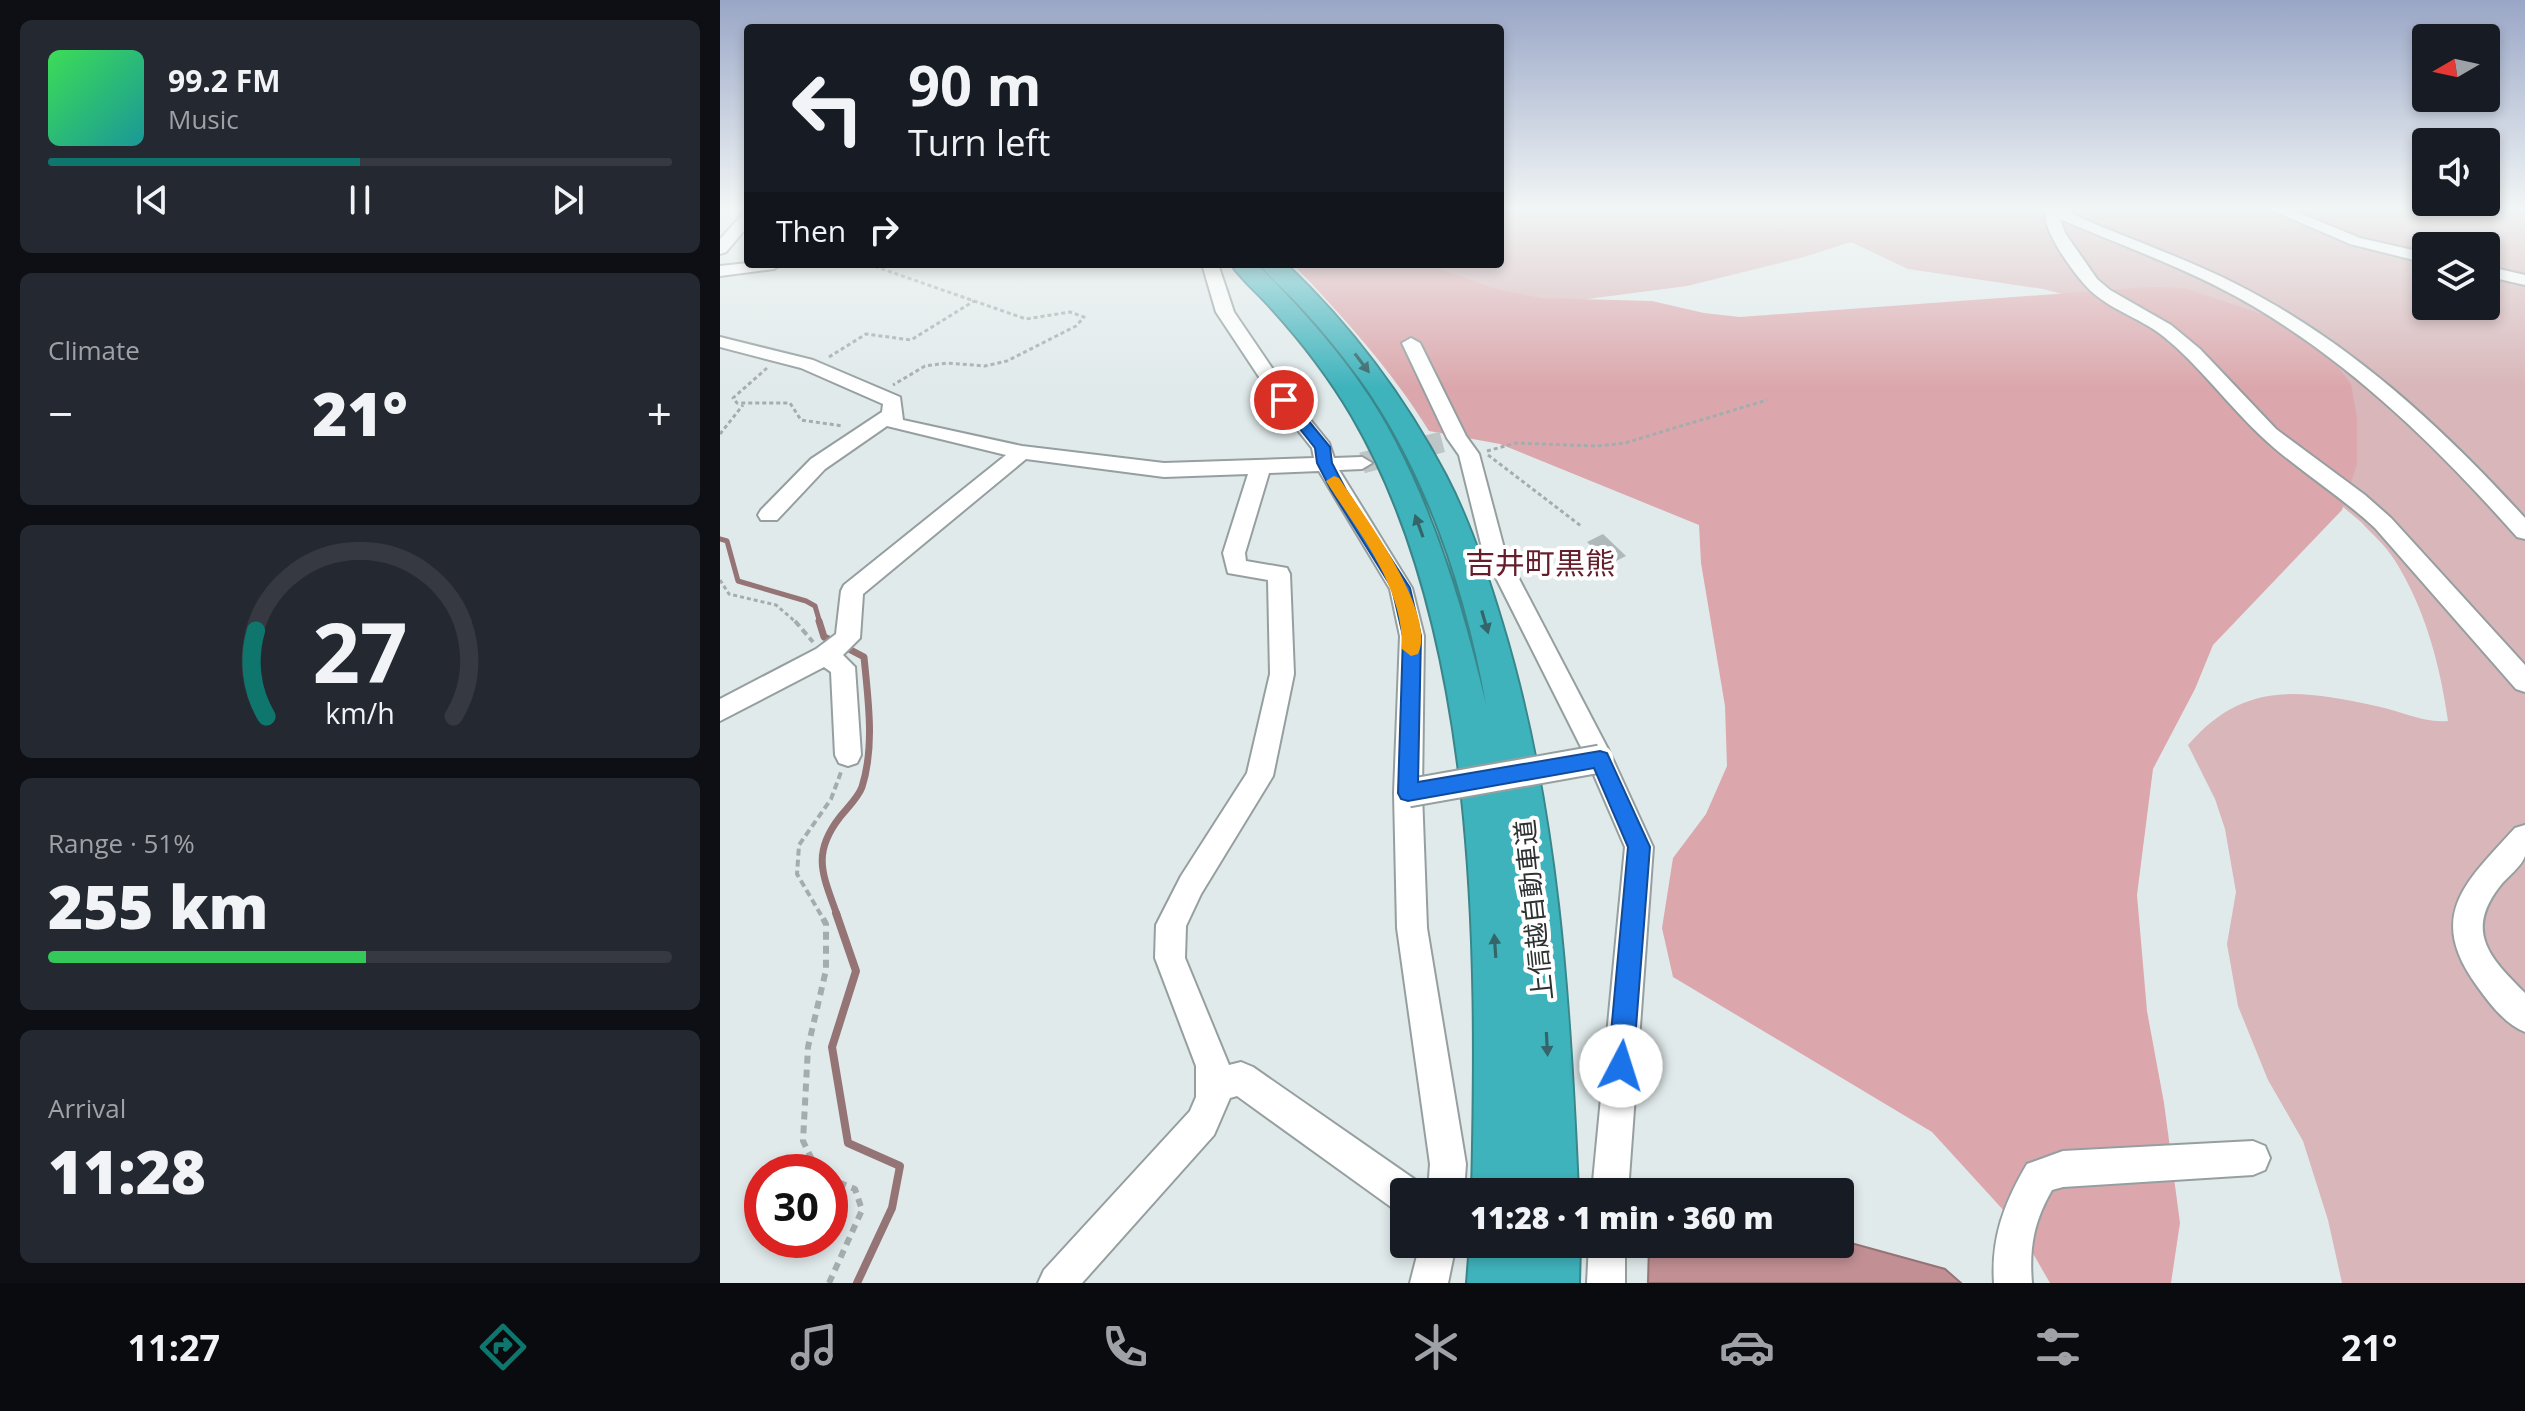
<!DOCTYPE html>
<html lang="en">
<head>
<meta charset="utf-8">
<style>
	body { margin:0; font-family:"Open Sans","Noto Sans JP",sans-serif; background:#242831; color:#f1f3f6; height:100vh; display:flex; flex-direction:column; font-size:30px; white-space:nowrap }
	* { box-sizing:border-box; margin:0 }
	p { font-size:26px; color:#9ea1a6 }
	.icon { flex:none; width:44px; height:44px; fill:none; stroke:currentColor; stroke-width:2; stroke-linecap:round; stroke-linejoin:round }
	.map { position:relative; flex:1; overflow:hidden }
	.drawer { display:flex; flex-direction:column; gap:20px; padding:20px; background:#0d0f14; width:720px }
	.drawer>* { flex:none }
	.guide { position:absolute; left:24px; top:24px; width:760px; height:244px; border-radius:8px; box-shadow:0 4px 12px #0003; background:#171b24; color:#f1f3f6; overflow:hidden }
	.needle { width:52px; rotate:261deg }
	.buttons { position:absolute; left:1692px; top:24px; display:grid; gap:16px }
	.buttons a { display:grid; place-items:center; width:88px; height:88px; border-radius:8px; background:#171b24; box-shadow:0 4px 12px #0003; font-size:40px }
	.speed { position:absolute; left:24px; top:1154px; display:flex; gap:16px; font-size:40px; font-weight:700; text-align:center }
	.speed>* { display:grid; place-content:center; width:104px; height:104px; border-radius:50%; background:#171b24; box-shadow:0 4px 12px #0003; line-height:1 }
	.speed .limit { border:12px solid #d22; background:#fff; color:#111 }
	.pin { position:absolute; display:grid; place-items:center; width:68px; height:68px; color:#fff; margin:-34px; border:4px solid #fff; border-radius:50%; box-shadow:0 2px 8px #0007 }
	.me { position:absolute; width:88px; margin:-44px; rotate:5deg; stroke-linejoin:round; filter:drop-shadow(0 0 6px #0008) }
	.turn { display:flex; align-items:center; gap:28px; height:168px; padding:0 32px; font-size:36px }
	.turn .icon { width:104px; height:104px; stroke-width:2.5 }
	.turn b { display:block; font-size:56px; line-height:68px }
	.then { display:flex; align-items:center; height:76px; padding:0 32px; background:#0003; gap:16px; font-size:30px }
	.big { font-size:60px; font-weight:800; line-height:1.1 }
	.drawer .tile { flex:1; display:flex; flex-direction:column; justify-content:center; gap:12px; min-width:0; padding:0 28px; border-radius:12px; background:#242831 }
	.drawer .dial { align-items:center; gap:0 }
	.dial svg { height:208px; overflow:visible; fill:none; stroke:#363941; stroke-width:7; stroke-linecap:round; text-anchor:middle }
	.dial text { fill:#f1f3f6; stroke:none }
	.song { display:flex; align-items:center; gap:24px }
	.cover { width:96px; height:96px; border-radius:12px; background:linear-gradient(135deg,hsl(130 70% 55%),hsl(180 70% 35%)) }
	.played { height:8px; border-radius:4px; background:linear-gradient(90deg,#0f766e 50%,#363941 50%) }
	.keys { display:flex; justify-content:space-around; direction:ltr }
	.heat { display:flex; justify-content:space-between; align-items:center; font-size:44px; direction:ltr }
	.charge { height:12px; border-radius:6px; background:linear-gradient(90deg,#34c759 51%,#363941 0) }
	.trip { position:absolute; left:670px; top:1178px; width:464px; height:80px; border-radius:8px; background:#171b24; box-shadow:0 4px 12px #0003; font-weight:800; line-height:80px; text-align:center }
	.tabs { display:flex; height:128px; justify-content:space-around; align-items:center; background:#090b0e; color:#9ea1a6 }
	.tabs .icon { width:56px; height:56px }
	.tabs .active { color:#0f766e }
	.tabs b { font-size:36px; color:#f1f3f6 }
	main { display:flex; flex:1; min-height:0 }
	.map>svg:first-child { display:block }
	.green { fill:#d8b6b9; fill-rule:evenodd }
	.forest { fill:#dba7ac }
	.water { fill:#c29094; stroke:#957476; stroke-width:2 }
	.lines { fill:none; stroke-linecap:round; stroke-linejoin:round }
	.stream-far2 { stroke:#957476; stroke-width:5 }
	.stream-far1 { stroke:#957476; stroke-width:7 }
	.stream { stroke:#957476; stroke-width:8 }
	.building { fill:#b0b9ba }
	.minor-tunnel { stroke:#bdc5c6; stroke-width:21; stroke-dasharray:21 10; stroke-linecap:butt }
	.minor-casing { stroke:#969fa0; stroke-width:4 }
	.highway-casing { stroke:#39868b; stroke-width:4 }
	.path-far2 { stroke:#a5acad; stroke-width:3; stroke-dasharray:4 3; stroke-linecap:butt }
	.path-far1 { stroke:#a5acad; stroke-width:4; stroke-dasharray:7 4; stroke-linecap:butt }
	.path { stroke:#a5acad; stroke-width:6; stroke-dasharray:8 6; stroke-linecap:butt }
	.minor { fill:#fff; fill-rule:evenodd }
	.highway { fill:#3fb3bc; fill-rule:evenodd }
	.minor-bridge-casing { stroke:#969fa0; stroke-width:31; stroke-linecap:butt }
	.minor-bridge { stroke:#fff; stroke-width:27 }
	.oneway { fill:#346569 }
	.route { fill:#1a73e8; stroke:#114b97; stroke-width:2 }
	.slow { fill:#f59e0b }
	.labels { text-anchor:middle; stroke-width:8; stroke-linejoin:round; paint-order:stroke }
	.street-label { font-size:26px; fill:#2d3131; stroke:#fff }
	.quarter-label { font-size:30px; fill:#651f2c; stroke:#fff }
</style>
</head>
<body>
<main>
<section class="drawer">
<div class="tile">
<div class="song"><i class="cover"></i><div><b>99.2 FM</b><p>Music</p></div></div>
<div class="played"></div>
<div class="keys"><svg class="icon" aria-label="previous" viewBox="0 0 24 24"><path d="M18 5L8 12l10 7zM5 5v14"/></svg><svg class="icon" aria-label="pause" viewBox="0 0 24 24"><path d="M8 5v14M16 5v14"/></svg><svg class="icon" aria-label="next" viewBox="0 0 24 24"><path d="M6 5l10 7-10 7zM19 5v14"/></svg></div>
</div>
<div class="tile"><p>Climate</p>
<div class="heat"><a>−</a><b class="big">21°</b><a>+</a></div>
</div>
<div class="tile dial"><svg viewBox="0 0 100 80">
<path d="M14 69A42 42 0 1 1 86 69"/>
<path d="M14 69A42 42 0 0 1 10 36" stroke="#0f766e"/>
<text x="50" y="56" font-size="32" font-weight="700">27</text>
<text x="50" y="72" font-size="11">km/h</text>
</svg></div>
<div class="tile"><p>Range · 51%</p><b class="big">255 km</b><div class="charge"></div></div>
<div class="tile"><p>Arrival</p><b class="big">11:28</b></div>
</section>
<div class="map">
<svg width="1805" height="1283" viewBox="0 0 1805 1283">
	<rect width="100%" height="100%" fill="#e1eaeb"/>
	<path class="green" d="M780,208h1025v1075h-183l-14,-63 -25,-79 -35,-61 -30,-74 -11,-62 9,-52 -11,-63 -10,-30 -27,-54c56,-65 111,-55 188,-39 25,5 46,17 72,15 -8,-57 -23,-113 -54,-162 -9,-14 -22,-25 -33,-37l-261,-218 -57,-15 -135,-20 -57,-27 -47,15 -117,29 -130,17 -119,-14v-25h62zM1706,246h60v60h-60z"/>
	<path class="forest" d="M573,264h134l65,24 49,10 111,3 52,12 36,4 410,-30 35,1 115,39 24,21 27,36 6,34v46l-15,46 -129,135 -18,44 -42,80 -16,126 10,116 17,92 16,120 -9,60h-121l-34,-59 -84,-92 -259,-155 -11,-49 11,-70 33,-44 21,-48 -2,-60 -24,-143 -2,-38 -199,-81 -71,-13c-38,-62 -86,-114 -136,-167z"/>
	<path class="water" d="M1120,1240l105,29 16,14h-313l1,-39h191z"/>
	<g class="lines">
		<path class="stream-far2" d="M0,539l7,2 11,40 68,20 9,5 5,17"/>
		<path class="stream-far1" d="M99,621l5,16 11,5
			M117,915c-14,-40 -26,-61 3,-98 7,-9 18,-19 22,-30 13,-41 6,-88 2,-130l-19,-10"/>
		<path class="stream" d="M116,913l20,58 -24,76 16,96 52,23 -8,42 -35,75"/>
	</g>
	<path class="building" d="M883,534l23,22 -16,8 -23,-22z"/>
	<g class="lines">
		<path class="minor-tunnel" d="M642,463l95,-25"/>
		<defs>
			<path id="minor" d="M1319,208h20c59,28 121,47 179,77 111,56 204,142 287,233v21l-8,-2c-78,-88 -161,-170 -264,-231 -61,-36 -128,-59 -193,-87l5,14 32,46 13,11 61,35 29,24 76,80 89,66 26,23 134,147v27l-9,-3 -141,-161c-35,-33 -78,-58 -114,-92 -34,-32 -61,-70 -98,-100 -24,-19 -56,-27 -77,-50 -12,-13 -44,-56 -40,-73z
				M1547,208h20l73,30 66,15v10l-76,-19z
				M28,213v13l-22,26 -6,2v-15l23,-25z
				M28,263v1h34l-8,5 -54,7v-10z
				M482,264h16l16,48 57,84 38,47 5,15 28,-1 10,6 -10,6 -23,1 73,118 12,48 -2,157 5,135 39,236 -2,28h-36l2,-28 -33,-236 -3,-135 6,-157 -10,-47 -71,-118 -50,2 -24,80 1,8 41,7 3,6 4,100 -21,102 -72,118 -15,32 -1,32 44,107 12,-3 12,5 164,114 4,11h-17v20l-13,-5 -154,-111 -7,2 -16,37 -132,148h-44l6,-13 146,-159 6,-14v-31l-41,-108 1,-33 25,-49 66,-103 23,-99 -2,-94 -40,-7 -5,-20 25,-79 -84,3 -138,-18 -163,135 -3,44 -17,17 12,12 6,88 -4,8 -9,3 -9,-3 -4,-8 -4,-83 -7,-5 -104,54v-22l96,-50 20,-15 5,-43 3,-6 162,-130 -119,-29 -62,43 -48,51h-16l-3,-5 3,-5 50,-51 71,-47 1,-8 -82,-36 -81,-21v-10l93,23 87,37 3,23 119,26 142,17 150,-5 -2,-10 -35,-44 -61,-92z
				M1766,266l39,9v10l-39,-9z
				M691,338l9,5 46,93 13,18 26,98 104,199 44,96 -25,345h-36l33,-345 -38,-88 -104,-207 -24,-97 -12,-17 -45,-95z
				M1805,825c0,9 0,23 0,31 -3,10 -18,21 -25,30 -36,46 -10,72 25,107v39c-20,-8 -36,-29 -48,-46 -52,-71 -10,-105 38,-158z
				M1533,1141l12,5 5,12 -5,12 -12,5 -190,12 -11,3c-18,31 -23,57 -20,93h-38c-3,-45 10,-80 33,-119l36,-13z
				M700,1244h36l-8,39h-38z
				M869,1244h36v39h-38z"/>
			<path id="highway" d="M511,264h26c52,53 104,110 138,177 43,83 69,172 91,263 -20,-112 -59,-232 -127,-326 -20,-27 -42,-54 -66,-79 -11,-11 -24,-22 -33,-35h26c65,62 118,132 160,212 24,46 41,97 56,147 56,184 68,377 76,569h-106c6,-244 6,-560 -120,-776 -23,-39 -50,-74 -80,-107 -13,-15 -30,-29 -41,-45z
				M750,1244h110l-1,39h-112z"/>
		</defs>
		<use href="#minor" class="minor-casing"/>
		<use href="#highway" class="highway-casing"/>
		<path class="path-far2" d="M148,264l158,55 44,-7 14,5 -8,9 -69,35 -22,5 -38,-3 -22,3 -32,19
			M109,357l37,-23 45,6 63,-39
			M47,368l-34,30 4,5h53l11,17 42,6
			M0,434l23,-29
			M767,451l29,-8 81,3 28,-3 142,-43
			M768,455l93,71
			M0,580l9,14 47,11 21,18"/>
		<path class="path-far1" d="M75,621l18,21
			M101,915l-24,-41 2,-29 32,-46 10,-27"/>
		<path class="path" d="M98,1172l-15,-31 5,-94 18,-77v-46l-6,-11
			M109,1283l33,-73 -7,-21 -25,-10"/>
		<use href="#minor" class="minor"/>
		<use href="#highway" class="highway"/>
		<defs>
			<path id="minor-bridge" d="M688,793l192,-34"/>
		</defs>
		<use href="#minor-bridge" class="minor-bridge-casing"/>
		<use href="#minor-bridge" class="minor-bridge"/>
	</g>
	<defs><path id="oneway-solid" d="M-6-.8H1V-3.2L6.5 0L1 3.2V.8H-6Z" transform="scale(2)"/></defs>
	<g class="oneway">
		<use href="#oneway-solid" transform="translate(642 363) rotate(53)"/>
		<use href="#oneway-solid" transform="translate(699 526) rotate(-110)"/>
		<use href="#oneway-solid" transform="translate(765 622) rotate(74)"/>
		<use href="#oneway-solid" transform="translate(775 946) rotate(-94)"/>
		<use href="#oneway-solid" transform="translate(827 1044) rotate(87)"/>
	</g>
	<linearGradient id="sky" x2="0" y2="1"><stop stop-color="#99a6c6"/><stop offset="0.54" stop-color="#f2f6f6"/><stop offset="1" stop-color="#f2f6f6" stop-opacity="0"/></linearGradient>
	<rect width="1805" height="387" fill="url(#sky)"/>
	<path class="route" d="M564,396l5,1 41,50 2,16 14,27 64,98 11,48 -3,146 182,-31 7,2 43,94 -17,219 -4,9 -8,4 -9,-4 -4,-9 20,-219 -34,-79 -186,33 -7,-2 -3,-6 5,-157 -11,-48 -61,-98 -14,-27 -2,-15 -38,-48z"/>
	<path class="slow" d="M614,476l5,2c23,35 99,135 79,176l-7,2 -9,-7c2,-63 -44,-117 -76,-168z"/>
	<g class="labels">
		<g class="street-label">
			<text transform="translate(814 910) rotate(-96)" y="9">上信越自動車道</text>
		</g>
		<g class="quarter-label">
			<text x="820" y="574">吉井町黒熊</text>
		</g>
	</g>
</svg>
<div class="buttons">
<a><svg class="needle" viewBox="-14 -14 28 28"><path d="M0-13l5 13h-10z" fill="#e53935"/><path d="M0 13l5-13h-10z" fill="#9ea1a6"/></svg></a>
<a><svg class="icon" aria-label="sound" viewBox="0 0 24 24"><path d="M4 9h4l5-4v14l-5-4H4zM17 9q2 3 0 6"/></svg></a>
<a><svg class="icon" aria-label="layers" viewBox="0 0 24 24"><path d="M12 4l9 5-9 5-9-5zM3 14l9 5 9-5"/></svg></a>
</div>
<div class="speed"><div class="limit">30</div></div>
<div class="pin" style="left:564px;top:400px;background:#d93025"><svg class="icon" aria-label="arrive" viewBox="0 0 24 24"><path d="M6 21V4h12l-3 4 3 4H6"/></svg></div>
<svg class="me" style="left:901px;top:1066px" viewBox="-20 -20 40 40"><circle r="19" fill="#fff"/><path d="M0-13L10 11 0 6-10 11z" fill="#1a73e8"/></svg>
<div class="trip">11:28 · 1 min · 360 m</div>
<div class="guide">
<div class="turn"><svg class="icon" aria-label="left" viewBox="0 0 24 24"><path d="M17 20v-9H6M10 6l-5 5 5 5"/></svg><div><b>90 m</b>Turn left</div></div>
<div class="then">Then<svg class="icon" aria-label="right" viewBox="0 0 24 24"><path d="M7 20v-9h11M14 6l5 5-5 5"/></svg></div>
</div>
</div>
</main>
<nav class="tabs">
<b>11:27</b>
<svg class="icon active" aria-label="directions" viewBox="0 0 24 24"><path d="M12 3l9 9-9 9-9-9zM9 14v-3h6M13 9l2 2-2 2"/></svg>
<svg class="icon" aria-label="music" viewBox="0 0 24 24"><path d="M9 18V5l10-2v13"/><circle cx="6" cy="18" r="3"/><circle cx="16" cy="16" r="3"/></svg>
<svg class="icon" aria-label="phone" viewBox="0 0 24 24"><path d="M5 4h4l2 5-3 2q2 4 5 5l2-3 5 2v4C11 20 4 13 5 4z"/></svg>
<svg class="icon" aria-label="climate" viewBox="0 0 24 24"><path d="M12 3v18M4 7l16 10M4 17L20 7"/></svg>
<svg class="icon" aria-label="car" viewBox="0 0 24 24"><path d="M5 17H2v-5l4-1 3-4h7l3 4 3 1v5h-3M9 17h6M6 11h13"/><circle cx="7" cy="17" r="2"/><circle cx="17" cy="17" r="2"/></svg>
<svg class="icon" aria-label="filters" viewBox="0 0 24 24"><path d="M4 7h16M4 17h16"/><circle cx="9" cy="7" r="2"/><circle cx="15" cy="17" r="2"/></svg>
<b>21°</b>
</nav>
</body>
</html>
